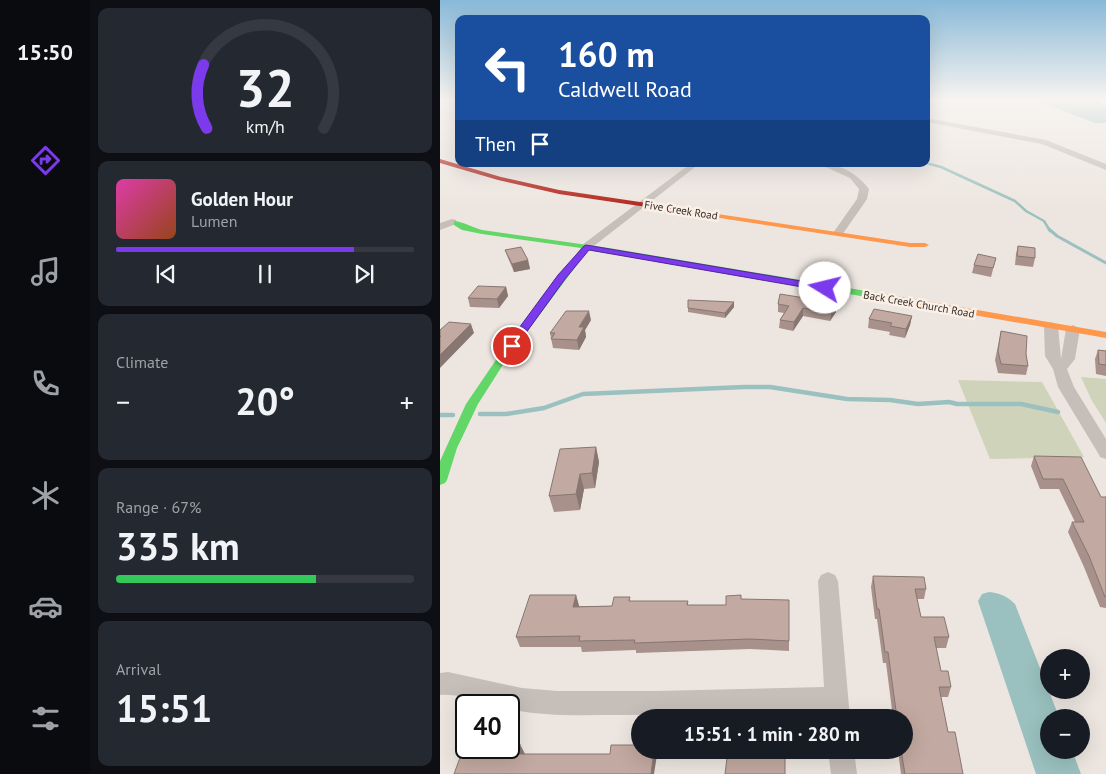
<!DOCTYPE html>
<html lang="en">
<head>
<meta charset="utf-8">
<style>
	body { margin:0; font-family:"PT Sans",sans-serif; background:#242831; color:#f1f3f6; height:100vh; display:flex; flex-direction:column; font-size:19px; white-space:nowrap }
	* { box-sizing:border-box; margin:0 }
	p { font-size:16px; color:#9ea1a6 }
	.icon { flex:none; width:28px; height:28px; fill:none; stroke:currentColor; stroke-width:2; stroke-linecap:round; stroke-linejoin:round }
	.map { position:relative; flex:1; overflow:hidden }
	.details { display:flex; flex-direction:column; gap:8px; padding:8px; background:#0d0f14; width:350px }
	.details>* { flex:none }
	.hud { position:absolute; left:15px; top:15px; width:475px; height:152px; border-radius:10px; box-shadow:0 5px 20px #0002; background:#1a4fa0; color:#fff; overflow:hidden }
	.fabs { position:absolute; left:600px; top:649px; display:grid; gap:10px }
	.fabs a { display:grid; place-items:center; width:50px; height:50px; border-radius:50%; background:#171b24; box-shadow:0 5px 20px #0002; font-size:25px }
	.speed { position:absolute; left:15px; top:694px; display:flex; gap:10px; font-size:25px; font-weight:700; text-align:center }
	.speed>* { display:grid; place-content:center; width:65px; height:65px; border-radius:50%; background:#171b24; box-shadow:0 5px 20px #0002; line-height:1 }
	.speed .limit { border:2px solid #111; border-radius:8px; background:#fff; color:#111 }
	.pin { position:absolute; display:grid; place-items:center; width:42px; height:42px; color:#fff; margin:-21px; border:2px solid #fff; border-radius:50%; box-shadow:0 1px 5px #0007 }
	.me { position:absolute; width:55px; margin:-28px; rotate:279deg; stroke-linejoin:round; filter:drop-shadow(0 0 4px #0008) }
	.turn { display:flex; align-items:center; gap:18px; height:105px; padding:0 20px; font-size:22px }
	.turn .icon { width:65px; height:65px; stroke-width:2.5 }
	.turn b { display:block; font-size:35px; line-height:42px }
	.then { display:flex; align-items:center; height:48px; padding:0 20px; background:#0003; gap:10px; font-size:19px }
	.big { font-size:38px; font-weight:600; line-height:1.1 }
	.details .widget { flex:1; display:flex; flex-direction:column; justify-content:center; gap:8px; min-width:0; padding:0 18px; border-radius:10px; background:#242831 }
	.details .dial { align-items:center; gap:0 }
	.dial svg { height:130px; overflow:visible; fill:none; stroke:#363941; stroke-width:7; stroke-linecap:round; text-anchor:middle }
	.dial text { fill:#f1f3f6; stroke:none }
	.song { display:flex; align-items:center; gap:15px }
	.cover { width:60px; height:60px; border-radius:8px; background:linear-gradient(135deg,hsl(320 70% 55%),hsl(20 70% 35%)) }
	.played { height:5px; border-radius:2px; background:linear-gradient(90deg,#7c3aed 80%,#363941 80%) }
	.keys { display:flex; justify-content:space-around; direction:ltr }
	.heat { display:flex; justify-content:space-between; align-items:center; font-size:28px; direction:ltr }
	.charge { height:8px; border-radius:4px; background:linear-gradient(90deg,#34c759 67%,#363941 0) }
	.trip { position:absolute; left:191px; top:709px; width:282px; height:50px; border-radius:25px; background:#171b24; box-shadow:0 5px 20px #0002; font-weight:600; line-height:50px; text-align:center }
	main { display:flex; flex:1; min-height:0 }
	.tabs { display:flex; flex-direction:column; width:90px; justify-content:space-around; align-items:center; background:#090b0e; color:#9ea1a6 }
	.tabs .icon { width:35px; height:35px }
	.tabs .current { color:#7c3aed }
	.tabs b { font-size:22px; color:#f1f3f6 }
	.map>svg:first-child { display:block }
	.green { fill:#cfd3b9 }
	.water { fill:#9ac1bf }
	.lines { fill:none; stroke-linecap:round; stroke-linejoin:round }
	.stream-far2 { stroke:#9ac1bf; stroke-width:2.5 }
	.stream-far1 { stroke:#9ac1bf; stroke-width:3 }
	.stream { stroke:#9ac1bf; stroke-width:4.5 }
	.street { fill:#c6beb8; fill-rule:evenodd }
	.fast { fill:#63d668; fill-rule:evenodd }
	.slow { fill:#ff974d; fill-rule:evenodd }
	.jam { fill:#b3261e; fill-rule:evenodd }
	.wall { fill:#a7918a }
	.shaded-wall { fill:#887671 }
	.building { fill:#c2a9a1; stroke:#887671 }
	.route { fill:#7c3aed; stroke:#51269a }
	.labels { text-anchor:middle; stroke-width:5; stroke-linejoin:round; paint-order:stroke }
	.far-street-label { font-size:11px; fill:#372b27; stroke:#faf0e6 }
</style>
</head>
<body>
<main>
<nav class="tabs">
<b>15:50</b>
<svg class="icon current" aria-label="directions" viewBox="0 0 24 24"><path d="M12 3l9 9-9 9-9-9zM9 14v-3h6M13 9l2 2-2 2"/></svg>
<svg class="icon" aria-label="music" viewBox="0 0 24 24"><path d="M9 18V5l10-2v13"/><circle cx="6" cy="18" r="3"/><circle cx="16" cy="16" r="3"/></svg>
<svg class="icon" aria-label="phone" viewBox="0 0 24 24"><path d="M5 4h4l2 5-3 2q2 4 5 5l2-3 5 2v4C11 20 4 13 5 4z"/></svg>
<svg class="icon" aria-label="climate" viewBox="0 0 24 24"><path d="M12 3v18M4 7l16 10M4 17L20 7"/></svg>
<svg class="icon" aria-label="car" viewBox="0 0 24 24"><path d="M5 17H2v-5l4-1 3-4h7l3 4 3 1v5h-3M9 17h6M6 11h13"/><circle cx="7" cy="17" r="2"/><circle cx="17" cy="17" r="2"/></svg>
<svg class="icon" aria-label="filters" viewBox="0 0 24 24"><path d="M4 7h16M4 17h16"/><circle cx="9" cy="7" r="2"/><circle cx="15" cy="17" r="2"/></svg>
</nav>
<section class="details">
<div class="widget dial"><svg viewBox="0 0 100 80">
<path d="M14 69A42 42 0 1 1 86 69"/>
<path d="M14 69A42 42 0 0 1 12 30" stroke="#7c3aed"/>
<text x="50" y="56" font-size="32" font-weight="700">32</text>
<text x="50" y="72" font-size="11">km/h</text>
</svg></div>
<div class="widget">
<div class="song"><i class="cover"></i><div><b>Golden Hour</b><p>Lumen</p></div></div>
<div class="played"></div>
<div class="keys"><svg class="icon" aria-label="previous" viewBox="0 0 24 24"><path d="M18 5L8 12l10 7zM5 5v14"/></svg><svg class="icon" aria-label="pause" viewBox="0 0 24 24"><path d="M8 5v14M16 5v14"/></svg><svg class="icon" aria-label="next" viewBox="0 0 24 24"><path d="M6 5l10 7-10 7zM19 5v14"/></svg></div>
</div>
<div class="widget"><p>Climate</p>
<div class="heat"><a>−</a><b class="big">20°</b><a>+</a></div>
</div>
<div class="widget"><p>Range · 67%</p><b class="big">335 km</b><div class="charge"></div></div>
<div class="widget"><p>Arrival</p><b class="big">15:51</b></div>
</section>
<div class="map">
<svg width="666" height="774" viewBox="0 0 666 774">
	<rect width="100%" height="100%" fill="#ede6e0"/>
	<path class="green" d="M641,377l25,2v44l-15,-24z
		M518,380l84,2 42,75 -94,2z"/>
	<path class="water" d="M592,99h63l11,8v16h-11z
		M549,592c11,1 18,4 26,12l44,113 -10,1v32h23l9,24h-45l-55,-164 -3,-9 4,-7z"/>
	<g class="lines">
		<path class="stream-far2" d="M486,163l15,4 74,34 11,10 18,10 6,10"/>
		<path class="stream-far1" d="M609,229l8,7 49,27"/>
		<path class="stream" d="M40,414h26l38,-6 39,-14 161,-7h26l77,12 43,1 28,4 31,-2 8,2h64l37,8
			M0,415h13"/>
		<path class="street" d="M486,118l120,22 60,24v6l-64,-26 -116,-22z
			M250,164h9l-109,85h-8l-1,-2 1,-2z
			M379,164c20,-1 38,9 50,25l-2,10 -25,36 -4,1 -5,-3 24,-34 2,-10 -9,-11z
			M12,219l4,1v4l-16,6v-7z
			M611,322l7,4 3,33 5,-30 7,-4 7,4 -5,30 -8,10 7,18 32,52v20l-6,-2 -2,-4 -40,-66 -5,-18 -8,-13 -1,-30z
			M388,572l7,3 3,6 12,137h-24l-1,-8c-69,2 -137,5 -206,5 -37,0 -74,2 -110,-6v-4c-23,0 -48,-12 -69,-10v-22l8,-1 74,16 35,3h99l168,-4 -6,-106 3,-6z
			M388,750h26l3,24h-26z"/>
		<path class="fast" d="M14,221c7,0 20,7 28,9l127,18 293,49 5,3 -5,3 -314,-53 -82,110 -28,44 -21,44 -10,32 -2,3 -5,2v-24l26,-57 32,-47 83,-109 -99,-14 -20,-4 -8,-5z"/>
		<path class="slow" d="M251,210l219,33h15l4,2 -4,2h-15l-216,-33h-3z
			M462,297l204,35v6l-207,-36v-4z"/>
		<path class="jam" d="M0,159l61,18 58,13 135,20 4,2 -4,2 -135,-20 -61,-14 -58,-17z"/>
	</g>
	<path class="wall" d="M578,246l17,12 -2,9 -18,-2 1,-11z
		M65,250l23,10 2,9 -16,3 -6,-14z
		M556,258l-5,19 -19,-4 2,-8z
		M66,287l2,9 -9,12 -29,-1 -2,-9z
		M294,302v5l-9,11 -37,-6v-4z
		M338,304l58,8 -6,9 -27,-5 -10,15 -14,-3 1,-8 4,-7 -6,-1z
		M472,316l-2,9 -5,13 -16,-3 1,-3 -22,-4 1,-9z
		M151,320l-6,10 1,7 -7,13 -26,-2 -3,-15z
		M561,331l25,23 2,12 -2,9 -28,-2 -3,-13z
		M658,350l8,1v25l-10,-2 -1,-15z
		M156,447l3,15 -4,26 -11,1 -4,21 -26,2 -5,-16z
		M594,456l67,41h5v111l-6,-1 -16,-40 -16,-35 4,-10h3l-16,-33h-19l-9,-23z
		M433,576l53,13 -2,10h-7l4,18 28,20 -3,11h-10l5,23 10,16 -3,10h-7l7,35 15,42h-62l-3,-24h7v-32h-12l-7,-55h-3l-6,-44h-2l-4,-32z
		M136,595l3,11h33l18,-9v4h58v4h38l16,-6 47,42v10l-39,-2 -114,4v-3l-54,2 -1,-5h-61l-4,-10z"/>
	<path class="shaded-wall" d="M88,260l2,9 -16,3 -2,-8z
		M66,287l2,9 -9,12 -2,-9z
		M294,302v5l-9,11v-5z
		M396,303v9l-6,9 1,-8z
		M363,308v8l-10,15 1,-9z
		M149,311l2,9 -6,10 1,7 -7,13 -2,-10 2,-13z
		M472,316l-2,9 -5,13 1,-9z
		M31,324l3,9 -34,35v-13z
		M156,447l3,15 -4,26 -3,-15z
		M140,474l4,15 -4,21 -4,-16z
		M136,595l3,11 -3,11 -3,-10z
		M80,744l5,10h-8z
		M214,750h2l1,5 -3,19h-3z"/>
	<path class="building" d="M578,246l17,2v10l-18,-2z
		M81,247l7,13 -16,4 -7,-14z
		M538,254l18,4 -3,10 -19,-3z
		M38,286l28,1 -9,12 -29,-1z
		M340,294l56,9 -5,10 -28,-5 -9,14 -14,-2 9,-14 -11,-2z
		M248,300l46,2 -9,11 -37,-5z
		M434,309l38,7 -6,13 -16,-3 2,-3 -23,-4z
		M126,311h23l-10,16h5l-7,13 -26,-1 4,-6h-5z
		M9,322l22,2 -31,31v-18l1,-1h-1v-6z
		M561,331l26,5 -1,18 2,12 -27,-2 -3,-13z
		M658,350l8,1v14l-7,-1z
		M156,447l-4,26 -12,1 -4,20 -27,2 11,-47z
		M594,456l47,1 20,40h5v100h-1l-16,-41 -17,-34h12l-21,-43h-20z
		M433,576l51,1 2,12h-11l6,28h23l5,20h-15l7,34h7l3,16h-12l9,45h7l8,42h-58l-4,-24h4v-32h-8l-9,-66h-3l-6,-43h-2z
		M90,595h46l-3,12 39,-1 2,-9h16l-1,4h59l-1,4h39v-9l15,-1v4l48,1v41l-39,-2 -116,4 1,-3 -56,1 1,-5 -64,1z
		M25,744h1v4h43v-4h11l-3,10h93l1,-9h29v5h14l-3,24h-197z
		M288,750h57v24h-60z"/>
	<linearGradient id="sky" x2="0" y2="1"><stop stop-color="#89b9d8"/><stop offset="0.48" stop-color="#f7f4f1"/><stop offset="1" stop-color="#f7f4f1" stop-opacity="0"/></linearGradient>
	<rect width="666" height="207" fill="url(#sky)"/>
	<path class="route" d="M146,245l239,40 5,3 -5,3 -236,-41 -24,29 -50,69h-7l-1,-2 1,-3 50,-68 26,-29z"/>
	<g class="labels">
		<g class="far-street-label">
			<text transform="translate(241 210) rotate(9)" y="4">Five Creek Road</text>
			<text transform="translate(479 304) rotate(10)" y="4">Back Creek Church Road</text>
		</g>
	</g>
</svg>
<div class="fabs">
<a>+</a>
<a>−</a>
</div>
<div class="speed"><div class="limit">40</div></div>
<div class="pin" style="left:72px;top:346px;background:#d93025"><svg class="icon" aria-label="arrive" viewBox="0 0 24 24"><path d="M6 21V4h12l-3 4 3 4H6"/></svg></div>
<svg class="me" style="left:385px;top:288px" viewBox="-20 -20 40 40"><circle r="19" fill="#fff"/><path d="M0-13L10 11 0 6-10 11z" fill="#7c3aed"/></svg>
<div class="trip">15:51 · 1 min · 280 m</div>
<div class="hud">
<div class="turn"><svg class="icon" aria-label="left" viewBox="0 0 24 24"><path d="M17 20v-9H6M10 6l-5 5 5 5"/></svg><div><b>160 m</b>Caldwell Road</div></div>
<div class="then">Then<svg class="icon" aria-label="arrive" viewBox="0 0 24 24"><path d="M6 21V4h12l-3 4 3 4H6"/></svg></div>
</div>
</div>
</main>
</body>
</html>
